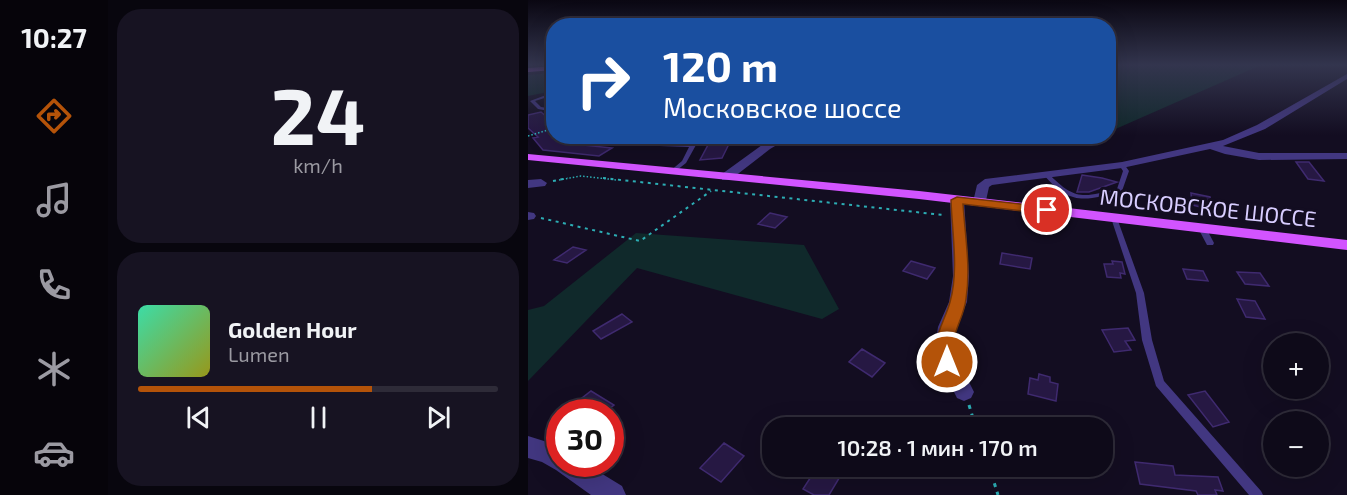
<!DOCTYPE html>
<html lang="ru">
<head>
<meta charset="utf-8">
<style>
	body { margin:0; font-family:"Exo 2",sans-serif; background:#171322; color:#f1f3f6; height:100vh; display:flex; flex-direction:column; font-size:22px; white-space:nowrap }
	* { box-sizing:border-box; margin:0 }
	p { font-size:20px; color:#9b9aa2 }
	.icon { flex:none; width:33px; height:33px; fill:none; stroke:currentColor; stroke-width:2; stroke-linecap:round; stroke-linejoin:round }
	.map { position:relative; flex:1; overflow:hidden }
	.drawer { display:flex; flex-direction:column; gap:9px; padding:9px; background:#08060e; width:420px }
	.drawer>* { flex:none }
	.banner { position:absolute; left:18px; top:18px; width:570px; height:126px; border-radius:24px; box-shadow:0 6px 24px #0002,0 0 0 2px #2e2b38; background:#1a4fa0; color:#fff; overflow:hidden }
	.tools { position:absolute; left:735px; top:333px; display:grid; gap:12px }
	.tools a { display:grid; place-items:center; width:66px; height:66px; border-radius:50%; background:#0e0a19; box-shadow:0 6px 24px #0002,0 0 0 2px #2e2b38; font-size:30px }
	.speed { position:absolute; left:18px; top:399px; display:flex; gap:12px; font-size:30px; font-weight:700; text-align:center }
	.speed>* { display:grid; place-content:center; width:78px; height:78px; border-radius:50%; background:#0e0a19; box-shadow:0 6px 24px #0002,0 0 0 2px #2e2b38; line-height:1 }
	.speed .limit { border:9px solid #d22; background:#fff; color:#111 }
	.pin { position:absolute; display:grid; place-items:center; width:51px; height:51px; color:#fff; margin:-26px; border:3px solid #fff; border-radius:50%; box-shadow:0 2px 6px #0007 }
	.me { position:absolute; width:66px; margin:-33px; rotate:0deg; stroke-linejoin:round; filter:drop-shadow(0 0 4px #0008) }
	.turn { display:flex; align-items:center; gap:21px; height:126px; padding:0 18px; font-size:27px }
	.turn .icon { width:78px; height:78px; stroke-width:2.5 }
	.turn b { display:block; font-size:42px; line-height:51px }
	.drawer .widget { flex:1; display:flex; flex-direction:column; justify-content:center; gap:9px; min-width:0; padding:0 21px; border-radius:24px; background:#171322 }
	.drawer .dial { align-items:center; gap:0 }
	.dial b { font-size:78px; line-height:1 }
	.song { display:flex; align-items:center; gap:18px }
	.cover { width:72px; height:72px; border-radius:9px; background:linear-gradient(135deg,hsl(160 70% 55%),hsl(60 70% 35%)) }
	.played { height:6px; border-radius:3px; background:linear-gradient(90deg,#b45309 65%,#2e2b38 65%) }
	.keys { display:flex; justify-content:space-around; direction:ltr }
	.trip { position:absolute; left:234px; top:417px; width:351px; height:60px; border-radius:24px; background:#0e0a19; box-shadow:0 6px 24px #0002,0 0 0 2px #2e2b38; font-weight:600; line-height:60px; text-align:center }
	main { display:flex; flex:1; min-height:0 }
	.dock { display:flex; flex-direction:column; width:108px; justify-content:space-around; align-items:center; background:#06040a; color:#9b9aa2 }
	.dock .icon { width:42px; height:42px }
	.dock .selected { color:#b45309 }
	.dock b { font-size:27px; color:#f1f3f6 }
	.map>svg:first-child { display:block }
	.green { fill:#10292b }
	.building { fill:#261843; stroke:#3f2a6f; stroke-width:1.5 }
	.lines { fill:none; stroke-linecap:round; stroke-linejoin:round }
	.path-far2 { stroke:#2cadb4; stroke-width:1.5; stroke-dasharray:1.5 2; stroke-linecap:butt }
	.path-far1 { stroke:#2cadb4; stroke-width:2; stroke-dasharray:3 4.5; stroke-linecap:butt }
	.path { stroke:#2cadb4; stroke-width:3; stroke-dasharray:4 5; stroke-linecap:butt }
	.service { fill:#423781; fill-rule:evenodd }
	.minor { fill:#423781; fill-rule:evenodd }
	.primary { fill:#d254ff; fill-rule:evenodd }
	.route { fill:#b45309; stroke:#753606; stroke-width:1.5 }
	.labels { text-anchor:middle; stroke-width:6; stroke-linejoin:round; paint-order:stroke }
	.street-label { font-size:22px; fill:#d8cdff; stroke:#130d21 }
</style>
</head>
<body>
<main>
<nav class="dock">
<b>10:27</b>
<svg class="icon selected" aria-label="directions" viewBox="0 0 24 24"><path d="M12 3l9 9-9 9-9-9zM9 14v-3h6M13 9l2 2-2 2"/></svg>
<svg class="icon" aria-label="music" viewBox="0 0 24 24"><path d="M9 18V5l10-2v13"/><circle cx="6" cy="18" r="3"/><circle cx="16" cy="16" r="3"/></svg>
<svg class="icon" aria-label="phone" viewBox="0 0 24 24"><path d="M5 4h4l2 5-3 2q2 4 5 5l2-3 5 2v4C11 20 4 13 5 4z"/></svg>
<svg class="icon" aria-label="climate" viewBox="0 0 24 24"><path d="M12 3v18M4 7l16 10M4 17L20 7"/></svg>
<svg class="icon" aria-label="car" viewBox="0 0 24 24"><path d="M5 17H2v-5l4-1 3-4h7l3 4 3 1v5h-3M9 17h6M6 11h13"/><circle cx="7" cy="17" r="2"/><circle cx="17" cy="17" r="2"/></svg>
</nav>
<section class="drawer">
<div class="widget dial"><b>24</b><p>km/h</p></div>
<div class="widget">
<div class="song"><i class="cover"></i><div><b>Golden Hour</b><p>Lumen</p></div></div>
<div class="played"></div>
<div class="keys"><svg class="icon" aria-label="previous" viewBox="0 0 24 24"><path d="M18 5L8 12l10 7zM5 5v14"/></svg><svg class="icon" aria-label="pause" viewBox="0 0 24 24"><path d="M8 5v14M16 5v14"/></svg><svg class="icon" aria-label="next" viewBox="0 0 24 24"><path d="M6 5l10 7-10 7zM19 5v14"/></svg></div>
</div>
</section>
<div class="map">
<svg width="819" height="495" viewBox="0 0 819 495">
	<rect width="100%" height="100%" fill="#130d21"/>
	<path class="green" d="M581,65h152l-150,66 -3,-2z
		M25,73v18l-25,5v-21z
		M108,233l168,12 35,64 -17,10 -185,-51 -109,113v-71l16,-4z"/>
	<path class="building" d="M13,112l7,6 4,8 -3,1 5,9 10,7 48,5 -13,8 -56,-6 -10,-12 5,-1 -10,-9v-13z
		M201,144l-7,14 -22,2 8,-15z
		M768,162h13l15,19 -16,-2z
		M554,175l20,3 15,4 -28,10h-12z
		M663,193l19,4 2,13 -20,-5z
		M242,213l17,4 -12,11 -17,-4z
		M45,247l13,3 -19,13 -13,-3z
		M474,253l30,5 -2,11 -30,-5z
		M383,261l24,7 -8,11 -24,-8z
		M584,261l10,1 3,12 -5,-1 1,5 -14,-1 -3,-13h9z
		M655,269l20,2 5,10 -21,-2z
		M709,272l23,1 9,13 -24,-2z
		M709,299l18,2 10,18 -19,-2z
		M94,314l10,8 -31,17 -8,-8z
		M600,328l7,12 -10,1 6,9 -17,2 -12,-22z
		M334,349l23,14 -13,14 -23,-15z
		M511,374l11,3v5l8,2 -2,17 -28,-7 2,-16 8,2z
		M63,391l23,14 -9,7h-41z
		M677,391l24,31 -16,5 -25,-32z
		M196,443l20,13 -23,26 -21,-14z
		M607,462l38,4 2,9 43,2 5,14 -8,-1 2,5h-19l-2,-4 -56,-7z
		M290,466h7l16,9 -12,20h-15l-11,-6z"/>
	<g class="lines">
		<path class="path-far2" d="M0,136l20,-6
			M31,180l22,-4 36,4"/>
		<path class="path-far1" d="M75,178l340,37
			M25,181l15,-3
			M13,218l99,23 71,-50"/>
		<path class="path" d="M441,405l7,23
			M461,466l9,29"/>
		<path class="service" d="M26,92v3l-19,6 6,6 13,2v16l-2,-1 -3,-13 -11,-2 -8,-8z
			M37,136h21l44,5 63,2 3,2 -10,18 -14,11 -3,-2 13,-11 7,-14 -59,-2z
			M594,163l2,1 5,7 -7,20c-37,10 -52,15 -79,-17l1,-1h4c26,27 34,25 69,16l6,-18 -4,-6z
			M586,216l3,2 27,75 8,47 12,41 97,110 2,4h-14l-93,-109 -14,-46 -6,-47 -25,-75z
			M671,226h6l9,17 -1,2h-6l-9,-17z"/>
		<path class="minor" d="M819,74v5l-82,50 -42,17 36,7h88v6l-88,1 -34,-6 -15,-5 -88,19 -130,17 -3,2 -4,18h-10l-2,-3 4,-17 8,-6 137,-17 101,-22 34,-15z
			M250,136h14l-22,13 -40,31h-8v-6l40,-29z
			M13,179l6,4 -2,3 -17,2v-8z
			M429,196l7,4 5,76 -2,26 -11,25 -2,25 20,40 -3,6 -7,3 -7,-3 -23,-46 4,-25 11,-25 4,-26 -3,-76z
			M0,212l6,1 2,3 -2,3 -6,1z
			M0,436l32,10v18h26l36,22 4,9h-35l-35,-25 -14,-8 -14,-4z"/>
		<path class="primary" d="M26,66v4l-26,2v-4z
			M0,154l391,37 428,49v10l-428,-51 -391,-39z"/>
	</g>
	<linearGradient id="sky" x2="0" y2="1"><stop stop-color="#0a0712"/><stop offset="0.48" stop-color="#33354e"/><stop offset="1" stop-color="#33354e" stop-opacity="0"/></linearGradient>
	<rect width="819" height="135" fill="url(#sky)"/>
	<path class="route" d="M429,197l90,10 6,3 -6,4 -84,-10c2,31 8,64 3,95 -3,24 -18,34 -10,63l-3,5 -6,3 -7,-3c-12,-24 4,-43 10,-65 9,-31 2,-70 1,-102z"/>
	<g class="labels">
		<g class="street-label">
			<text transform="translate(680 208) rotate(6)" y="8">МОСКОВСКОЕ ШОССЕ</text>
		</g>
	</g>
</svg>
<div class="tools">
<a>+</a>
<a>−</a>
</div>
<div class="speed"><div class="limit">30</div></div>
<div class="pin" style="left:519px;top:210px;background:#d93025"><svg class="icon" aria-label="arrive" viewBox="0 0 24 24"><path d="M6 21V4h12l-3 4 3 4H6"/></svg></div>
<svg class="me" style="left:419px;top:362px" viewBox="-20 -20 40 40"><circle r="17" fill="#b45309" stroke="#fff" stroke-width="3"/><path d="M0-11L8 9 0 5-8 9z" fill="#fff"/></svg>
<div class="trip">10:28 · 1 мин · 170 m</div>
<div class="banner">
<div class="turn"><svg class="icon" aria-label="right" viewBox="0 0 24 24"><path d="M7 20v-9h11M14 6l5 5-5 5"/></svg><div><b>120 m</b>Московское шоссе</div></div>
</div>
</div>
</main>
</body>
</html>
